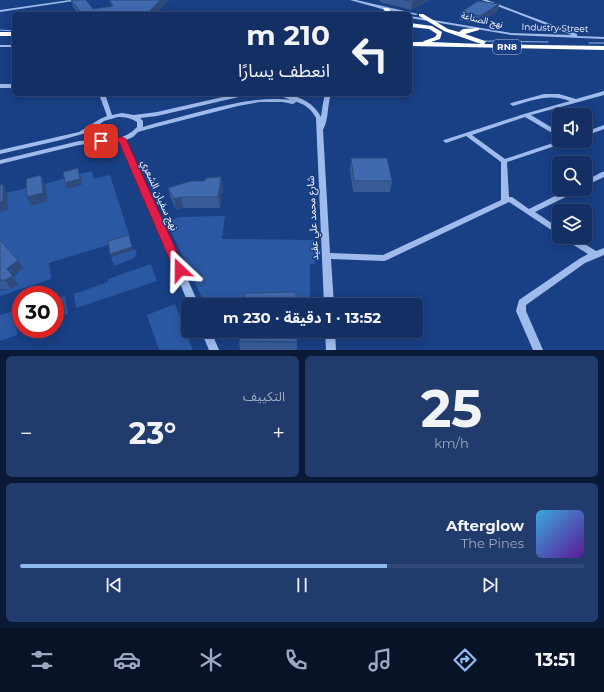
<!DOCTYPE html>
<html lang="ar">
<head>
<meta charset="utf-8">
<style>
	body { margin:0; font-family:Montserrat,"Noto Sans Arabic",sans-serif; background:#203b6c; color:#f1f3f6; direction:rtl; height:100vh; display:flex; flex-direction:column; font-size:15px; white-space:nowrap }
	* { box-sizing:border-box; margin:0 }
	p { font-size:13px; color:#9da9be }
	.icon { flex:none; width:22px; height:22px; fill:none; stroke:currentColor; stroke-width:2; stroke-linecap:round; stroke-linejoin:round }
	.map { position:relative; height:350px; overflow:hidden; direction:ltr }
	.drawer { display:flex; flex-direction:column; gap:6px; padding:6px; background:#0a1a36; flex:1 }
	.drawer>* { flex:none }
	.banner { position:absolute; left:12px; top:12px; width:400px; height:84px; border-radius:6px; box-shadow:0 2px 10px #0003,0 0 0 1px #324a78; direction:rtl; background:#132f63; color:#f1f3f6; overflow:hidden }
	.controls { position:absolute; left:552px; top:108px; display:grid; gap:8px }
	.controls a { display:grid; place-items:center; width:40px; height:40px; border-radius:6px; background:#132f63; box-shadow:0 2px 10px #0003,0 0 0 1px #324a78; font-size:20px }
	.speed { position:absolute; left:12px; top:286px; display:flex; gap:8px; font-size:20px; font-weight:700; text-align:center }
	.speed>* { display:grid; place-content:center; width:52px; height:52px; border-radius:50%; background:#132f63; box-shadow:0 2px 10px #0003,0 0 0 1px #324a78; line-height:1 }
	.speed .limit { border:6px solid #d22; background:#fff; color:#111 }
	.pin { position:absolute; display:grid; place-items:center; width:34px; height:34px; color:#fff; margin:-17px; border-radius:8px; box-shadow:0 2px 6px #0006 }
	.me { position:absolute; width:44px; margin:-22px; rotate:337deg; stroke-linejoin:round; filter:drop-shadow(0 0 3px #0008) }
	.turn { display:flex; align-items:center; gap:14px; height:84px; padding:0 16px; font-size:18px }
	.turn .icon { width:52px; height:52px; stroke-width:2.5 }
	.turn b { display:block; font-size:28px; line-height:34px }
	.big { font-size:30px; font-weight:700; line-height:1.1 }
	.drawer .card { flex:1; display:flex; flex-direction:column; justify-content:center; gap:6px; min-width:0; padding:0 14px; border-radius:6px; background:#203b6c }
	.drawer .dial { align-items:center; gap:0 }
	.dial b { font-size:52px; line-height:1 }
	.song { display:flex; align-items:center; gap:12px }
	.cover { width:48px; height:48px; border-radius:6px; background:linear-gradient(135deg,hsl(200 70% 55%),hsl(270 70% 35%)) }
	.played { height:4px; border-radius:2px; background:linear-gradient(90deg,#90b9f0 65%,#324a78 65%) }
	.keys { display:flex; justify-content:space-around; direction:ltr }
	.heat { display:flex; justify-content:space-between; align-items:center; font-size:22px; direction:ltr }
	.drawer .tiles { flex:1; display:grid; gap:6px; grid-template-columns:1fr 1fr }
	.card:last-child { grid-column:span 2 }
	.trip { position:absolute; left:181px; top:298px; width:242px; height:40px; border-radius:6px; background:#132f63; box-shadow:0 2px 10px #0003,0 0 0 1px #324a78; font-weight:700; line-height:40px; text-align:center; direction:rtl }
	.menu { display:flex; height:64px; justify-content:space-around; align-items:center; background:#081328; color:#9da9be }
	.menu .icon { width:28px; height:28px }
	.menu .on { color:#90b9f0 }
	.menu b { font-size:18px; color:#f1f3f6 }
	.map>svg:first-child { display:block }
	.green { fill:#2b58a3 }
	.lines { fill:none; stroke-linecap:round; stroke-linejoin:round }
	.stream { stroke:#90b5ef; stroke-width:1 }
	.minor { fill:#9ebbec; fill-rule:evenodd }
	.highway { fill:#fff; fill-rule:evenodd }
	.wall { fill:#385a96 }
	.shaded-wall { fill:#2e4a7a }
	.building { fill:#4169ae; stroke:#2e4a7a }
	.route { fill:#e11d48; stroke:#92132f }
	.labels { text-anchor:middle; stroke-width:3; stroke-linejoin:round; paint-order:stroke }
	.far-street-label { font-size:9px; fill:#fff; stroke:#193f84 }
	.shield { fill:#193f84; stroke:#bac5da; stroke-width:1 }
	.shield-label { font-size:9px; font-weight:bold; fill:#fff }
	.street-label { font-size:10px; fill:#fff; stroke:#193f84 }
</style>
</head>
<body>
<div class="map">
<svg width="604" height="350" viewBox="0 0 604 350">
	<rect width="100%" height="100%" fill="#193f84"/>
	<path class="green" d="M92,171l2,8 16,-4 20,63 -81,25 2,16 -51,17v-6l10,-1 8,-4 -6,-7 7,-6 -19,-28v-32l7,-19 23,-6 2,18 15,-4 -2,-17 20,-6 17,7 -2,-11z
		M225,216l-3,23 92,1 1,24h-5v36l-106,2 -38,-81 14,-4z
		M135,249l2,5 -3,4 -20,8 -3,-9z
		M151,264l6,17 -81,27 -2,-14 34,-12v-3z
		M65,296l3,18 -13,5v-20z
		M175,304l18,46h-34l-12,-35z
		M16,310l1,25 -17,6v-26z"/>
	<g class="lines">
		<path class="stream" d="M0,30l14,1
			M485,41l63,1
			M589,43h15"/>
		<path class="minor" d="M70,0h10l-80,12v-2z
			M350,0h6l62,14 -2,1 -34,-6z
			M482,0h5l90,34v2l27,1v2l-93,-4 -101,-17v-2l101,17 61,2z
			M0,45h14v2h-14z
			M0,84h14v4h-14z
			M604,91v4l-73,20 28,17v5l-34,-20 -53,18 33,24 54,-18h9l-1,1 -60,20 2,35h3l17,12 40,-20h10l-1,2 -43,21 24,16v7l-50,-33 -122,58 -3,1 -53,-2 3,46h-10l-8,-187c-9,-18 -24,-15 -38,-24 17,0 35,7 43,23l2,-14 2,-9h6c-4,12 -2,25 -8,36l7,123 53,2 118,-55v-38l-35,-26 -20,7 -3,-2 1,-1 80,-26 46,-13c-20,-8 -37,-1 -57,5l-3,-2 1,-1 33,-9h15l17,5z
			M99,94h6l7,21 10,-2 12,2 23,-3 79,-18h10l-3,2 -86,20 -17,2 3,3v6c19,-6 38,-10 56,-15 32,-8 62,-16 94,-12l3,2 -3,2 -11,-2h-22l-22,4 -82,21 -18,5 -5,5 -7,3 73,165h-10l-69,-164 -7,2 -13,-1 -21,3 -79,19v-4l79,-19 13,-1 -6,-7 -25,7 -61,14v-4l79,-18 21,-13 7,-3zM118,117c7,0 13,1 19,5v5c-10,11 -25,14 -40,11l-5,-6 1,-3 11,-8z
			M604,125v4l-19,7v-4z
			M602,172h2v5l-19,9v-5z
			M563,237h10l23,14 8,-3v7l-19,8 -59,42v6l17,39h-10l-17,-39 3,-11 60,-41 9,-5 -24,-15z
			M201,331h10l8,19h-10z
			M325,331h10l1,19h-10z"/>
		<path class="highway" d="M384,8h4l6,6h-6l-5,-5z
			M419,14h4l25,15 11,3 4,-3 16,-1v2l-14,4 20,7 1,1 -2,2 120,2v4l-194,-4v-4h13l1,-1 11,-4 2,-3 -8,-5 -19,-2v-4l22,3 10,6 -2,7 -9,3 50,2 -37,-13 -25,-15z
			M0,32h14v4h-14z"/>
	</g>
	<path class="wall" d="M71,0l22,9 19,-3 -3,-6h60l-13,14h-78l-5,-7z
		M380,0h50l-19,10 -31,-8z
		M499,4l-2,8 -19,12 -19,-4 2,-8z
		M351,158l41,23 -2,11h-37l-3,-23z
		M221,177l2,11 -3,20h-37l-7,2 -5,-11 -3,-11 36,-7z
		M0,240l23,28 -10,9 5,8 -8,4h-10z
		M297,331v19h-57l-1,-9z"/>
	<path class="shaded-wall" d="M160,0h9l-13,14h-9z
		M416,0h14l-19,10 1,-8z
		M499,4l-2,8 -19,12 2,-8z
		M78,168l2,6 2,11 -15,4 -2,-6z
		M41,175l4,9 2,17 -16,5 -4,-9z
		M221,177l2,11 -3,20 -2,-11z
		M3,184l4,9 1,17 -8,2v-10z
		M181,197l2,11 -7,2 -2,-11z
		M129,235l4,15 -22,7 -1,-3z
		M18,260l5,8 -10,9 5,8 -8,4 -5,-9 2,-11z"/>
	<path class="building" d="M71,0h15l7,9 20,-3 -3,-6h50l-13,14h-65z
		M404,0h12l-4,2z
		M478,1l21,3 -19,12 -19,-4z
		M351,158h36l5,23h-38z
		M78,168l2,11 -15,4 -2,-11z
		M41,175l2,18 -16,4 -1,-18z
		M221,177l-3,20h-37l-7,2 -6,-11 23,-7h13l2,-3z
		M3,184v17l-3,1v-17z
		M129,235l3,12 -22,7 -2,-13z
		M0,240l18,20 -11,9 6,7 -8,4h-5z
		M296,292v13h-52l1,-12z
		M240,331h57v11l-58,-1z"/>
	<path class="route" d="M122,137l4,2 59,131 -1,4 -4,1 -5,-1 -1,-4 -55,-128 -18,1 -4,-2 4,-3z"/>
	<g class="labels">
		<g class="far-street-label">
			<text transform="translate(482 20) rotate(13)" y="3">نهج الصناعة</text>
			<text transform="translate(555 28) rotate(2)" y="3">Industry Street</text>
		</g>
		<rect class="shield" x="493" y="40" width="28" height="14" rx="3"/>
		<g class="shield-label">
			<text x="507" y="50">RN8</text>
		</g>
		<g class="street-label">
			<text transform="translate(160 195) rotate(66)" y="4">نهج سفيان الشعري</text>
			<text transform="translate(312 218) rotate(-93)" y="4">شارع محمد علي عقيد</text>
		</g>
	</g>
</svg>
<div class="controls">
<a><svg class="icon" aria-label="sound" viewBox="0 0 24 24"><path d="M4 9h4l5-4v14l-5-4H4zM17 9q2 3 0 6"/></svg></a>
<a><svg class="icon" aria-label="search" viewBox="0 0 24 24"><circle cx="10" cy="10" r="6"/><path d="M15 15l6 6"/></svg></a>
<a><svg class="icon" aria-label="layers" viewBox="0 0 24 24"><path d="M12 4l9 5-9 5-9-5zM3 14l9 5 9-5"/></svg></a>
</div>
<div class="speed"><div class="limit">30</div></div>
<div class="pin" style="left:101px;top:141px;background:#d93025"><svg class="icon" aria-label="arrive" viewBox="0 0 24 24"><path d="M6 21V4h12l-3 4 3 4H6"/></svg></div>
<svg class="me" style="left:180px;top:270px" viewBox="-20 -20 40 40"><path d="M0-17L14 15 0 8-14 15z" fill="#e11d48" stroke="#fff" stroke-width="4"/></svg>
<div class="trip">13:52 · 1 دقيقة · 230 m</div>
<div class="banner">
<div class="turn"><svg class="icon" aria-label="left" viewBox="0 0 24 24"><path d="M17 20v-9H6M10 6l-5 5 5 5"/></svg><div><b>210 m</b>انعطف يسارًا</div></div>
</div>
</div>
<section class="drawer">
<div class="tiles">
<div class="card dial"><b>25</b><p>km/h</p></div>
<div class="card"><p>التكييف</p>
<div class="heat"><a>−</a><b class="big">23°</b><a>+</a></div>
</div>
<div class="card">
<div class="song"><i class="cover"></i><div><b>Afterglow</b><p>The Pines</p></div></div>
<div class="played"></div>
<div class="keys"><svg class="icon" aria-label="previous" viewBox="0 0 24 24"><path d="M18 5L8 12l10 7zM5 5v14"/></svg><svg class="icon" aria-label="pause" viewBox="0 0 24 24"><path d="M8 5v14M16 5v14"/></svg><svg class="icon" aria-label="next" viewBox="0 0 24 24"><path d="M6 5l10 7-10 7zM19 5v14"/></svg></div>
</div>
</div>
</section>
<nav class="menu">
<b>13:51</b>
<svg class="icon on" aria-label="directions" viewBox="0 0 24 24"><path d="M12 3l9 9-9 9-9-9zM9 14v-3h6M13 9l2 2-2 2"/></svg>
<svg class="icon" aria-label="music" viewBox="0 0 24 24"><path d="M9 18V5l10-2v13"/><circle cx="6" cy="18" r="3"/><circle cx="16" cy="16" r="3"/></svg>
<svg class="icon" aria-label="phone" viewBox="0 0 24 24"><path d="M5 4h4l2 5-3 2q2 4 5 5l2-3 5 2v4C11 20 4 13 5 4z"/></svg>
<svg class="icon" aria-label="climate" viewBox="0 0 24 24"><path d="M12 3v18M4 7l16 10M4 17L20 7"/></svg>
<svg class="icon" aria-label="car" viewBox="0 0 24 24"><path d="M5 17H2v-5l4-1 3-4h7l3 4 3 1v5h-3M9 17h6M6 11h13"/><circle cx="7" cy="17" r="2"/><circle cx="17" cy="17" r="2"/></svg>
<svg class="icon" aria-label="filters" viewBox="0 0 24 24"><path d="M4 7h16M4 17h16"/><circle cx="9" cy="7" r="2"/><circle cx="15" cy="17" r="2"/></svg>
</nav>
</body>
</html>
